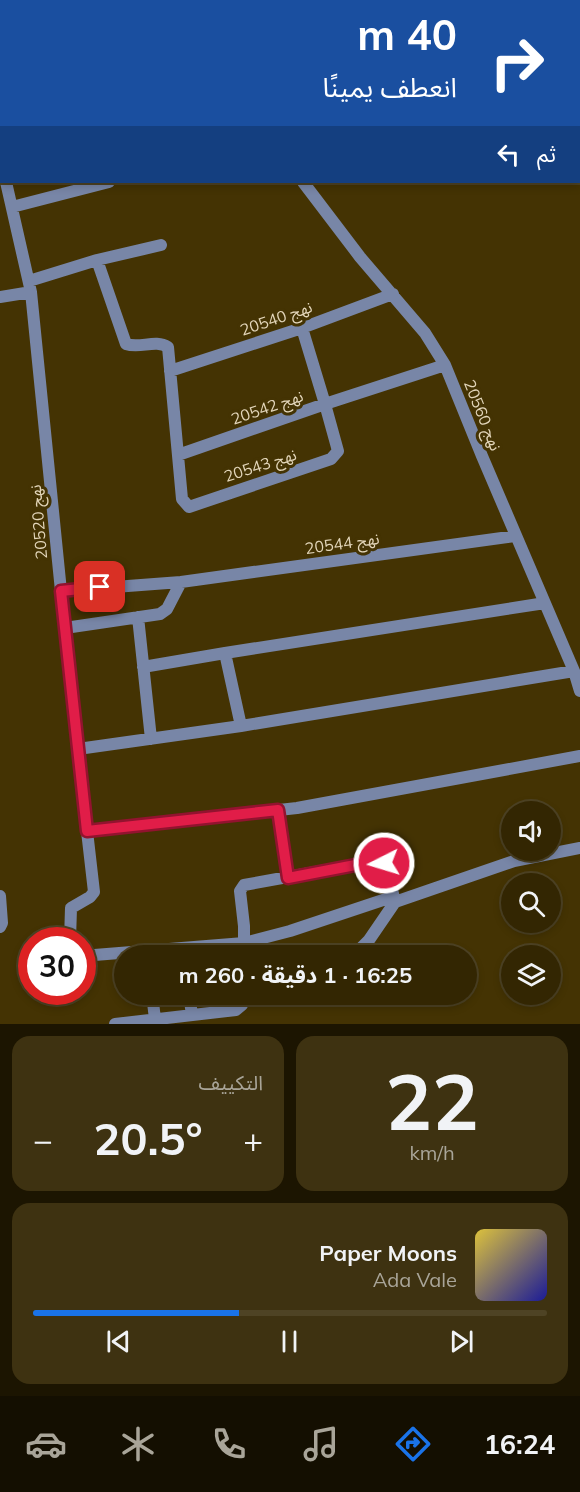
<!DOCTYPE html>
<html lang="ar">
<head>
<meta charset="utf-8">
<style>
	body { margin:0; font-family:Mulish,"Noto Sans Arabic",sans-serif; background:#3e3211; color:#f1f3f6; direction:rtl; height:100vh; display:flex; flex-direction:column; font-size:22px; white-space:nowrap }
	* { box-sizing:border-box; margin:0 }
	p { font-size:20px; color:#a9a599 }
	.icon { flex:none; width:33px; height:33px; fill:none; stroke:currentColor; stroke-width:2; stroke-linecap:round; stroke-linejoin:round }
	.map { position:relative; height:1024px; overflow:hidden; direction:ltr }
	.panel { display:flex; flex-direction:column; gap:12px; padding:12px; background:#1c1501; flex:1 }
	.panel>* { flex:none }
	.banner { position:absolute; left:0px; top:0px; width:580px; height:183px; box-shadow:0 3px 9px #0003,0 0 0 2px #4e4324; direction:rtl; background:#1a4fa0; color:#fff; overflow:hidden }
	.controls { position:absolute; left:501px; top:801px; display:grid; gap:12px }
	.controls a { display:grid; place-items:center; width:60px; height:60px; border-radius:50%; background:#332602; box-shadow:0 3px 9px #0003,0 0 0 2px #4e4324; font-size:30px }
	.speed { position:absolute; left:18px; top:927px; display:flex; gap:12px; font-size:30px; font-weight:700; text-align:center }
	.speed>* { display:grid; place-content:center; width:78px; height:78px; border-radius:50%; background:#332602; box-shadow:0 3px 9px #0003,0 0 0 2px #4e4324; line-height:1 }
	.speed .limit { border:9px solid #d22; background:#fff; color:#111 }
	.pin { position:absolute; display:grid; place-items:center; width:51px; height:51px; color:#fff; margin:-26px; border-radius:12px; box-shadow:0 3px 9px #0006 }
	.me { position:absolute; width:66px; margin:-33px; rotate:265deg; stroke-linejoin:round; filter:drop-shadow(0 0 4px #0008) }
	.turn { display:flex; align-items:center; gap:21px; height:126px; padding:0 24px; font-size:27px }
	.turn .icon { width:78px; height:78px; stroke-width:2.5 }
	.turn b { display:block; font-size:42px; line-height:51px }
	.then { display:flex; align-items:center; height:57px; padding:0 24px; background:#0003; gap:12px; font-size:22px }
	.big { font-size:45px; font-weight:700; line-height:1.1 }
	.panel .tile { flex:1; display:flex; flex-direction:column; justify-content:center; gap:9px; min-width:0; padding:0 21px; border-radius:18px; background:#3e3211 }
	.panel .dial { align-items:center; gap:0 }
	.dial b { font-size:78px; line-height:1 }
	.song { display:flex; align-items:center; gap:18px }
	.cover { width:72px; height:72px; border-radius:9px; background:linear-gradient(135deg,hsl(50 70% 55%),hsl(240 70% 35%)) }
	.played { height:6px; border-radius:3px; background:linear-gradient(90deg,#1a73e8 40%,#4e4324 40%) }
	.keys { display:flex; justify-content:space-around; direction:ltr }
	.heat { display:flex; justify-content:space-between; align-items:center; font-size:33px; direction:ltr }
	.panel .tiles { flex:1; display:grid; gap:12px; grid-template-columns:1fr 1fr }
	.tile:last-child { grid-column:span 2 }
	.trip { position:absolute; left:114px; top:945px; width:363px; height:60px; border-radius:30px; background:#332602; box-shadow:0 3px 9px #0003,0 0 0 2px #4e4324; font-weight:700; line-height:60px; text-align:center; direction:rtl }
	.menu { display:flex; height:96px; justify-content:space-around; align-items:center; background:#140f01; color:#a9a599 }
	.menu .icon { width:42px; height:42px }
	.menu .current { color:#1a73e8 }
	.menu b { font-size:27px; color:#f1f3f6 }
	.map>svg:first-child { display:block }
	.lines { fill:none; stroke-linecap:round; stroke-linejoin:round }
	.street { stroke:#7886a7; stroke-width:12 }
	.route-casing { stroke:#92132f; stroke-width:15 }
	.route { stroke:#e11d48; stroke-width:10 }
	.labels { text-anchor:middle; stroke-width:6; stroke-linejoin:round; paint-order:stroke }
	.street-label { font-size:16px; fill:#e2d5b9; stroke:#443303 }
</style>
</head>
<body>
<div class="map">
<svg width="580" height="1024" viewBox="0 0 580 1024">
	<rect width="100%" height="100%" fill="#443303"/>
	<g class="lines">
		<path class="street" d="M175,0l1,2
			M0,74h2
			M0,142l2,-1
			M0,153l2,7
			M6,182l25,110 30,299 26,240
			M303,182l57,75 65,76 20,32 37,91 92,215 6,20
			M12,207l97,-25
			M97,260l29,84c14,5 29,-5 42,3l14,152 7,8 142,-48 7,-8 -13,-47 120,-39
			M29,281l68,-21 64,-15
			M0,297l31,-5
			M170,371l132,-43 91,-34
			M178,455l147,-51 -23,-76
			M61,591l120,-9
			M138,617l13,122
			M65,628l95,-14 7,-5 14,-27 334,-46
			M143,667l82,-14
			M241,726l-16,-73 320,-50
			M78,749l163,-23 333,-55
			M278,810l10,68
			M0,896l2,27 -2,4
			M70,940l1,-32 19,-11 4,-5 -7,-61 210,-23 283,-52
			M244,943v-17l-4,-35 4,-6 132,-24 10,4 9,37
			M82,956l162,-13 46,-12 102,-34
			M353,956l16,-16 26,-38 119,-41 66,-13
			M152,994l3,25
			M189,994l3,21
			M115,1024l121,-14 6,-5 2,-11"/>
	</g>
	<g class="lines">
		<defs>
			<path id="route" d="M100,587l-39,4 26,240 191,-21 10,68 88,-17 8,2"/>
		</defs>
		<use href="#route" class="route-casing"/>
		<use href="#route" class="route"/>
	</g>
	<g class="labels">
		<g class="street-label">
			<text transform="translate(276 318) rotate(-19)" y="6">نهج 20540</text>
			<text transform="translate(267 407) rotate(-19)" y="6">نهج 20542</text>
			<text transform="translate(483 415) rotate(68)" y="6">نهج 20560</text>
			<text transform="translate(260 465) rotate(-18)" y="6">نهج 20543</text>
			<text transform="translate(38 522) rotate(-95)" y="6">نهج 20520</text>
			<text transform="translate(342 543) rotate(-8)" y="6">نهج 20544</text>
		</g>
	</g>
</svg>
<div class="controls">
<a><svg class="icon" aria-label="sound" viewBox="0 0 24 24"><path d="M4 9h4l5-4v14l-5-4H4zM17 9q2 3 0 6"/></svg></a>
<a><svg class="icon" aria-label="search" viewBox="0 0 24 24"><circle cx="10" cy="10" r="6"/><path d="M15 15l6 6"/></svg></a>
<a><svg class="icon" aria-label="layers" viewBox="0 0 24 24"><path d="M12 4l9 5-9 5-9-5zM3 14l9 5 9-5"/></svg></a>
</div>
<div class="speed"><div class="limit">30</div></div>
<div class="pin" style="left:100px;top:587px;background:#d93025"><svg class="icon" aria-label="arrive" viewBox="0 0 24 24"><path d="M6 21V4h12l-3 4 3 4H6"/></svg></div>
<svg class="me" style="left:384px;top:863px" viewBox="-20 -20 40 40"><circle r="17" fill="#e11d48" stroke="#fff" stroke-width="3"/><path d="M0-11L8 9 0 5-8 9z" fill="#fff"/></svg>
<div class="trip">16:25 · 1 دقيقة · 260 m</div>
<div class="banner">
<div class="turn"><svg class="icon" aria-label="right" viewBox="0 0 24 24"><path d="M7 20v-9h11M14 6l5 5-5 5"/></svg><div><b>40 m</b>انعطف يمينًا</div></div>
<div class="then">ثم<svg class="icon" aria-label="left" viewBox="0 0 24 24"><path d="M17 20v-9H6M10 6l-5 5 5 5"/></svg></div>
</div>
</div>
<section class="panel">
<div class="tiles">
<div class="tile dial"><b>22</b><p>km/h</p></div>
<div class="tile"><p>التكييف</p>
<div class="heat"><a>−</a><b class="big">20.5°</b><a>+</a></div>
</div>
<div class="tile">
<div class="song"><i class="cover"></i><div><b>Paper Moons</b><p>Ada Vale</p></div></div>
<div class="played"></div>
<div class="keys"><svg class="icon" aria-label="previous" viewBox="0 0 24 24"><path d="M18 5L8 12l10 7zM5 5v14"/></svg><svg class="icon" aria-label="pause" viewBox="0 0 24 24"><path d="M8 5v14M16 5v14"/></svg><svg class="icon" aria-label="next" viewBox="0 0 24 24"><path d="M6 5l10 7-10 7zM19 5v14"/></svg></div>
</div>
</div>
</section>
<nav class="menu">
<b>16:24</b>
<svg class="icon current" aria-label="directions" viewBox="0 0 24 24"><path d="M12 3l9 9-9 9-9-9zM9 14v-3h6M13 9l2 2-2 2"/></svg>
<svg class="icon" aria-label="music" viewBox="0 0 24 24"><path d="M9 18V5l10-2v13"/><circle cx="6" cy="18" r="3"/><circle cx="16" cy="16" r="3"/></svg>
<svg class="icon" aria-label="phone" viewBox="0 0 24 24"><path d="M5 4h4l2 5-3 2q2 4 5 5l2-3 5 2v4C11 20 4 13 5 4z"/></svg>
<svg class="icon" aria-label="climate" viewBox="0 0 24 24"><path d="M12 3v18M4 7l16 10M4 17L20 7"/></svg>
<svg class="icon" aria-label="car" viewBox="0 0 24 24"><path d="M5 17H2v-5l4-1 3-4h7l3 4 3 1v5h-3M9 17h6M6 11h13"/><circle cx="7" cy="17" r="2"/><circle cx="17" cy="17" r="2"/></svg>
</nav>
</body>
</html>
